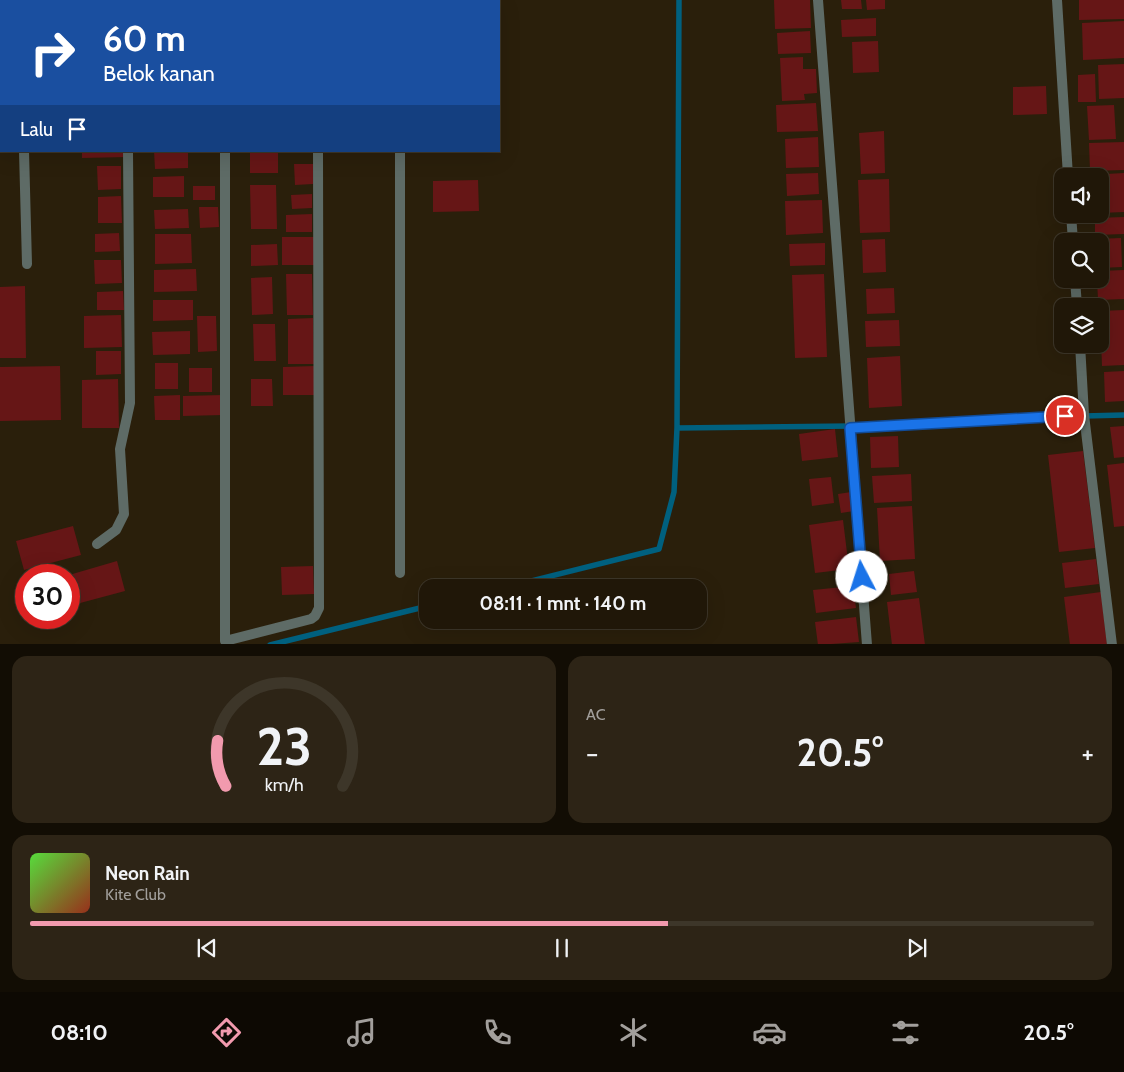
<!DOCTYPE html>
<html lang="id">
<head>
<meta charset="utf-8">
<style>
	body { margin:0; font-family:Cabin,sans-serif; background:#2d2416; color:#f1f3f6; height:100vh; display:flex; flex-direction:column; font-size:19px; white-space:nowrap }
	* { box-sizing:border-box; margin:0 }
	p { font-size:16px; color:#a29f9c }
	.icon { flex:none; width:28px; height:28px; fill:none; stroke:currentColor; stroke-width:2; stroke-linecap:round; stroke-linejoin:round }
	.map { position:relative; height:644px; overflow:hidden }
	.drawer { display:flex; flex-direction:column; gap:12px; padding:12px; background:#120d04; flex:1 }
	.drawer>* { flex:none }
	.top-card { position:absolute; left:0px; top:0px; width:500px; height:152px; box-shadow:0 5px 20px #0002,0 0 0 1px #3d3629; background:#1a4fa0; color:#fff; overflow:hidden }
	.tools { position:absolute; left:1054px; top:168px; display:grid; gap:10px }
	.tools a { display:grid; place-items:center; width:55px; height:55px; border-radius:10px; background:#201708; box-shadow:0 5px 20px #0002,0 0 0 1px #3d3629; font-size:25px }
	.speed { position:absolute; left:15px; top:564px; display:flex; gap:10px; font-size:25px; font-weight:700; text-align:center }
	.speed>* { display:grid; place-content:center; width:65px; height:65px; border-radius:50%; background:#201708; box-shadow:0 5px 20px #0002,0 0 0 1px #3d3629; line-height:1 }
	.speed .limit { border:8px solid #d22; background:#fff; color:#111 }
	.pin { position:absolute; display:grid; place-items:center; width:42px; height:42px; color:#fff; margin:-21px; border:2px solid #fff; border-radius:50%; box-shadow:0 1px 5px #0007 }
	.me { position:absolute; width:55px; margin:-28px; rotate:355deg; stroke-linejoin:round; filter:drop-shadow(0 0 4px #0008) }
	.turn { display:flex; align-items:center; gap:18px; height:105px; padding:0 20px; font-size:22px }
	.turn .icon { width:65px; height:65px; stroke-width:2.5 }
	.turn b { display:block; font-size:35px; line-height:42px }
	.then { display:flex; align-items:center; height:48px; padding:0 20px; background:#0003; gap:10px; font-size:19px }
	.big { font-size:38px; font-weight:700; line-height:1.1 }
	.drawer .widget { flex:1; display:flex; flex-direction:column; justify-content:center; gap:8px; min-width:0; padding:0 18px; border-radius:15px; background:#2d2416 }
	.drawer .dial { align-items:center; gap:0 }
	.dial svg { height:130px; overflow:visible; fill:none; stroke:#3d3629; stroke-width:7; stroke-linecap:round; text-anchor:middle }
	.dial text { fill:#f1f3f6; stroke:none }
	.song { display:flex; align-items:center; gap:15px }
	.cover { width:60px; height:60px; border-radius:8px; background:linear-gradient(135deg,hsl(110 70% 55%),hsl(10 70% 35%)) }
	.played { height:5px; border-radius:2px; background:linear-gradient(90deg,#f29aae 60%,#3d3629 60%) }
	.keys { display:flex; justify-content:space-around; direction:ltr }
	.heat { display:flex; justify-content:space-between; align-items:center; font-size:28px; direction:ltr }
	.drawer .tiles { flex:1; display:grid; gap:12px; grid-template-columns:1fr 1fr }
	.widget:last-child { grid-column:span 2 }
	.trip { position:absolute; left:419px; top:579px; width:288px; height:50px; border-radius:15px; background:#201708; box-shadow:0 5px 20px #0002,0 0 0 1px #3d3629; font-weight:700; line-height:50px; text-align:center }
	.dock { display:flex; height:80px; justify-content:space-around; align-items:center; background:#0d0903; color:#a29f9c }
	.dock .icon { width:35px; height:35px }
	.dock .active { color:#f29aae }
	.dock b { font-size:22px; color:#f1f3f6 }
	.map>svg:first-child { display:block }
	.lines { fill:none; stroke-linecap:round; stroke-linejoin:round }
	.stream { stroke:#00607f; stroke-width:5.5 }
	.building { fill:#661616 }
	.minor { stroke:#5e6b66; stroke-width:10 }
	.route-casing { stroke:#114b97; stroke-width:12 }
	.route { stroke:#1a73e8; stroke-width:9 }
</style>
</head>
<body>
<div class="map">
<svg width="1124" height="645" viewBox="0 0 1124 645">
	<rect width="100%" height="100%" fill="#2a1f0b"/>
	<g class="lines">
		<path class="stream" d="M679,0l-2,428 175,-2
			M1084,416l40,-1
			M503,588l156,-39 15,-57 3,-64
			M270,645l158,-39"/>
	</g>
	<path class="building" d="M774,0h36l1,28 -36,1z
		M841,0h20l1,9h-20z
		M866,0h19v9l-18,1z
		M1079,0h45v19l-45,1z
		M876,18v18l-34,1 -1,-17z
		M1124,21v37l-41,2 -1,-37z
		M810,31l1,22 -33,1 -1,-21z
		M878,41l1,31 -26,1 -1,-31z
		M803,57v12h13l1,24 -13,1 1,6 -23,1 -2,-43z
		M1124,64v34l-25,1 -1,-34z
		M1095,74l1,28h-18v-27z
		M1046,86l1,28 -34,1v-28z
		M816,103l2,28 -41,1 -1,-27z
		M1114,105l2,34 -27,1 -2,-34z
		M884,131l1,42 -24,1 -2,-41z
		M818,137l1,30 -33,1 -1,-29z
		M1124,142v28l-34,1 -1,-28z
		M82,151h45v6l-45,1z
		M154,151h34v17l-33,1z
		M250,151h28v22h-28z
		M294,164h19v20l-18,1z
		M97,166h24v23l-23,1z
		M818,173l1,21 -32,2 -1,-22z
		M1124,173v39l-24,1v-37l-12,-1z
		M184,176v21h-31v-20z
		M889,179l1,53 -30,1 -2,-53z
		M478,180l1,31 -46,1v-31z
		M250,185h26l1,44h-26z
		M193,186h22v14h-22z
		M312,194v14l-20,1 -1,-14z
		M121,196l1,27h-24v-26z
		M822,200l1,33 -37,2 -1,-34z
		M199,207h19l1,20 -19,1z
		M188,209l1,19 -34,1 -1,-19z
		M312,214v18h-26v-17z
		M1124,217v17l-29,1v-17z
		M119,233l1,18 -25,1v-18z
		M155,234h36l1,29 -37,1z
		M282,237h33v28h-33z
		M1121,238l1,29 -22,1v-27h-5v-2z
		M885,239l1,33 -23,1 -1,-33z
		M825,243v22l-35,1 -1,-22z
		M277,244l1,21 -27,1v-21z
		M94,260h27l1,23 -27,1z
		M196,269l1,22 -43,1v-22z
		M1124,270v29l-26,1 -1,-21h3v-8z
		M286,274h26l1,41h-26z
		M824,274l3,83 -32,1 -3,-83z
		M272,277l1,37 -21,1 -1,-37z
		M25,286l1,72h-26v-71z
		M894,288l1,25 -28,1 -1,-25z
		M123,291l1,19h-27v-18z
		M153,300h40v20l-40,1z
		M1124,310v55l-22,1 -2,-55z
		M121,315l1,32 -38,1v-32z
		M197,316h19l1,35 -19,1z
		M313,318l1,46h-26v-45z
		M899,320l1,26 -34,1 -1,-26z
		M253,324h22l1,37h-22z
		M190,331v23l-37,1 -1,-23z
		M96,351h25v23l-25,1z
		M900,356l2,50 -33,2 -2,-50z
		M155,363h23v26h-23z
		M60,366l1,54 -61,1v-54z
		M315,366v29h-32v-28z
		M189,368h23v24h-23z
		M1124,371v30l-19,1 -1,-30z
		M118,379l1,49h-37v-48z
		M251,379h21l1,27h-22z
		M180,395v25h-25l-1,-24z
		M223,395v20l-40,1v-20z
		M1124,426v31l-10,1 -4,-31z
		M835,429l3,28 -36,4 -3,-27z
		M898,436l1,31 -28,1 -1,-31z
		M1083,451l12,97 -36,4 -11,-97z
		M1124,463v63l-10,1 -7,-62z
		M911,474l1,27 -38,2 -2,-27z
		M831,477l3,26 -22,3 -3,-27z
		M851,492l3,19 -13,2 -3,-19z
		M912,506l3,53 -35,2 -3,-53z
		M843,520l6,49 -34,4 -6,-48z
		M73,526l8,29 -57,15 -8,-29z
		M1096,559l3,25 -34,4 -3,-25z
		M117,561l8,30 -56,15v-31z
		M313,566l1,28 -32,1 -1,-28z
		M914,571l3,21 -26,3 -2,-21z
		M853,586l3,22 -40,5 -3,-23z
		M1101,592l6,53h-37l-6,-48z
		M919,598l6,47h-33l-5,-43z
		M856,617l3,25 -41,3 -3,-23z"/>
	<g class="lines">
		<path class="minor" d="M21,0v1
			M126,0v1
			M224,0v1
			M317,0v1
			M818,0l49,645
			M1057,0l11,176
			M400,1v-1
			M24,151l3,113
			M225,151v490l86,-22 4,-3 4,-8 -1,-457
			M1071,214l2,27
			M1075,279l2,27
			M1080,344l4,71 28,230
			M850,428l234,-13
			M97,544l19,-14 8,-16 -4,-65 10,-46 -2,-252
			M400,573v-422"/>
	</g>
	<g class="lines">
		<defs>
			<path id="route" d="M862,577l-12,-149 215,-12"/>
		</defs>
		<use href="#route" class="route-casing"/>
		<use href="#route" class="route"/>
	</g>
</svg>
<div class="tools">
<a><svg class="icon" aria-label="sound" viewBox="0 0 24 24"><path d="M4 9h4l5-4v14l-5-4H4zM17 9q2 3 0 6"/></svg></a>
<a><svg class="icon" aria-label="search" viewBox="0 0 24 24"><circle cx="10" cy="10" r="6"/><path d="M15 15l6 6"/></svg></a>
<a><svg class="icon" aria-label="layers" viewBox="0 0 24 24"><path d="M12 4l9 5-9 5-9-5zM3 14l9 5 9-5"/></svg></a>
</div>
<div class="speed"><div class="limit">30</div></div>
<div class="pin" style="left:1065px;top:416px;background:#d93025"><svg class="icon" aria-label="arrive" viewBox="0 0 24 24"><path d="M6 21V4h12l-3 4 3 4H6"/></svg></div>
<svg class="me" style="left:862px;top:577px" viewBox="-20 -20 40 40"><circle r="19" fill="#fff"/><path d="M0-13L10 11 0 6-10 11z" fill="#1a73e8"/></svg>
<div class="trip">08:11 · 1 mnt · 140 m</div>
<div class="top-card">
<div class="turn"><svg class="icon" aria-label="right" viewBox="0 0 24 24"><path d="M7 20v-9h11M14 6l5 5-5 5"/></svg><div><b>60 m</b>Belok kanan</div></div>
<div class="then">Lalu<svg class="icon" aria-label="arrive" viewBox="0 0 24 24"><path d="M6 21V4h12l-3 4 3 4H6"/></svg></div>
</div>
</div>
<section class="drawer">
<div class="tiles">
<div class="widget dial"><svg viewBox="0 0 100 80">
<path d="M14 69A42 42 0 1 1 86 69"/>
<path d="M14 69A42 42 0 0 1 9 41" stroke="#f29aae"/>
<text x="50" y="56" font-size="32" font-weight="700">23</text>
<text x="50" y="72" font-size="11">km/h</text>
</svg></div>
<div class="widget"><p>AC</p>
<div class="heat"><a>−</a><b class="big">20.5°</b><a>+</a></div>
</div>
<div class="widget">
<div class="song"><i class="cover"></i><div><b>Neon Rain</b><p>Kite Club</p></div></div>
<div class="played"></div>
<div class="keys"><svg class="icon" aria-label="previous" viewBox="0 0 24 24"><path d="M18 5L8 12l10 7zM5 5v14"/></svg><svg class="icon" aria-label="pause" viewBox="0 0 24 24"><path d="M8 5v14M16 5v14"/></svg><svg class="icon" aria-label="next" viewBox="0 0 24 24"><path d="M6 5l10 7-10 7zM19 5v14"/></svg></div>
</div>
</div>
</section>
<nav class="dock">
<b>08:10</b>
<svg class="icon active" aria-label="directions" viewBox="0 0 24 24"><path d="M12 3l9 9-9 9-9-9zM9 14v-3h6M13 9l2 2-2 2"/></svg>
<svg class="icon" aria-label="music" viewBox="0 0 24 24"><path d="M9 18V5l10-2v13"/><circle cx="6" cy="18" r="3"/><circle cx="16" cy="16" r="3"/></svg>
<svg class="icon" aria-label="phone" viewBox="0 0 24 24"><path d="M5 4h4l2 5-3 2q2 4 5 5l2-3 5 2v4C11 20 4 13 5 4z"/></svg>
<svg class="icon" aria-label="climate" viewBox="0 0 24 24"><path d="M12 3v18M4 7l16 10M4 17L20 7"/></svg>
<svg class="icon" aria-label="car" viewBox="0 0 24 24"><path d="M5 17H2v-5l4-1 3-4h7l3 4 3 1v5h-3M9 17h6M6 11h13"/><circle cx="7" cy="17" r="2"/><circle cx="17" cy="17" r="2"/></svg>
<svg class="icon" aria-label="filters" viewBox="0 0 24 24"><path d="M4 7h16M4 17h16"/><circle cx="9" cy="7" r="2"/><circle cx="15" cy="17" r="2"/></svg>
<b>20.5°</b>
</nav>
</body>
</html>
